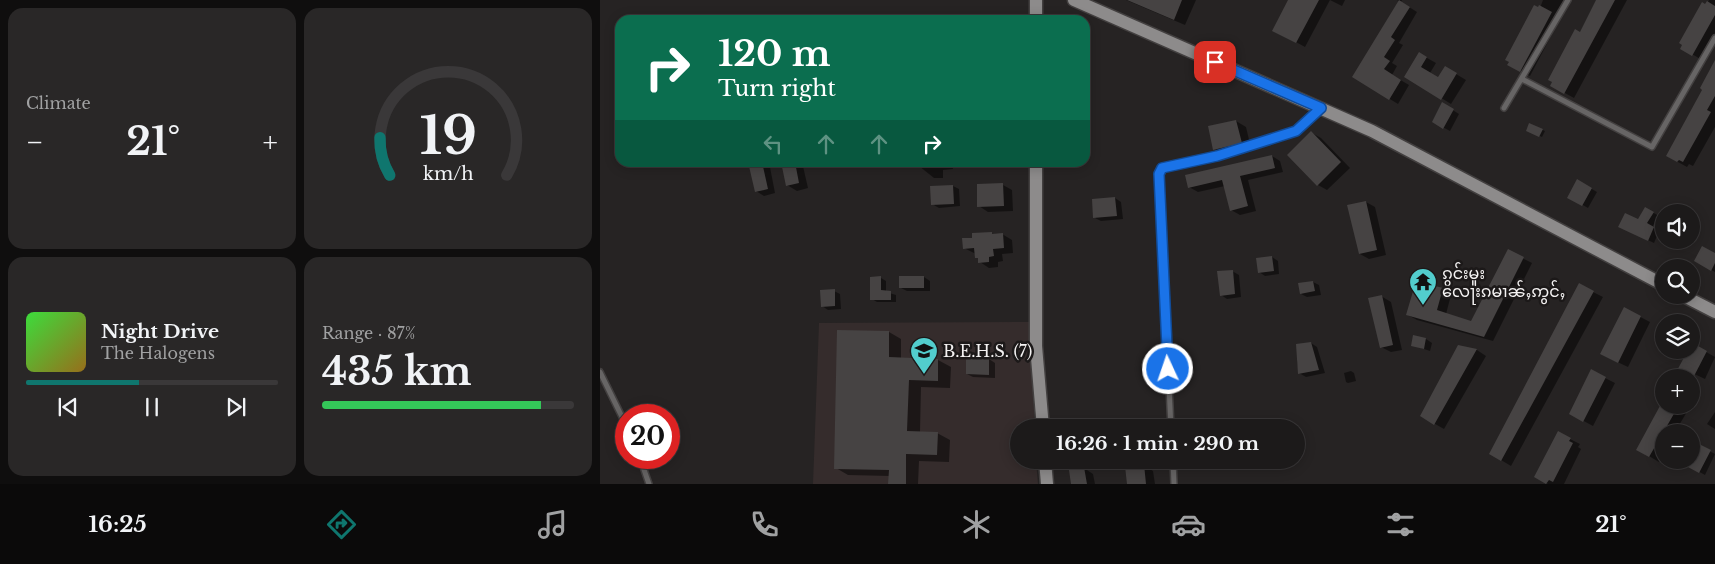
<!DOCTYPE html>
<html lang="en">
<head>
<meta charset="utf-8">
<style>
	body { margin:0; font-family:"Libre Baskerville","Noto Sans Myanmar",serif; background:#292727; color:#f1f3f6; height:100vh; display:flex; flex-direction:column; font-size:19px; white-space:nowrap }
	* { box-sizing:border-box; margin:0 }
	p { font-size:16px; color:#a0a1a2 }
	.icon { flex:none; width:28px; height:28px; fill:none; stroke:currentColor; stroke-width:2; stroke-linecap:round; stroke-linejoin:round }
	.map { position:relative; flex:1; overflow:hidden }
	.side { display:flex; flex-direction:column; gap:8px; padding:8px; background:#0f0e0e; width:600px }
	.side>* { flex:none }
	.hud { position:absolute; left:15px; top:15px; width:475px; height:152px; border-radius:15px; box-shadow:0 2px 12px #0003,0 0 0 1px #3a3839; background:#0b6e4f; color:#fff; overflow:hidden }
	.tools { position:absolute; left:1055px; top:204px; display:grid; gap:10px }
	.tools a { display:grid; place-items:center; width:45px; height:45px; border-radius:50%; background:#1c1a1a; box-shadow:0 2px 12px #0003,0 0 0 1px #3a3839; font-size:25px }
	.speed { position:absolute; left:15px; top:404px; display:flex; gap:10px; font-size:25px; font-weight:700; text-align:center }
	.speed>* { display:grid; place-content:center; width:65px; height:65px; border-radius:50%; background:#1c1a1a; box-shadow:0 2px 12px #0003,0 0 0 1px #3a3839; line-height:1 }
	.speed .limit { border:8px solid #d22; background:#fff; color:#111 }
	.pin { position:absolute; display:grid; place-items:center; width:42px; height:42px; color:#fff; margin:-21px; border-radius:10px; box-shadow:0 2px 8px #0006 }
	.me { position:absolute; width:55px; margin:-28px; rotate:357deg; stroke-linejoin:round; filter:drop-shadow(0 0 4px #0008) }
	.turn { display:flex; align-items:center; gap:18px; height:105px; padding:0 20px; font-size:22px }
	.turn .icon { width:65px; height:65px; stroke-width:2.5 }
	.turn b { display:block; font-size:35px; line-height:42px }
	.lanes { display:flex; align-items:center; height:48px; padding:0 20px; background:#0003; justify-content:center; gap:25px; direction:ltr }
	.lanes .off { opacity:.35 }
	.big { font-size:38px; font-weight:700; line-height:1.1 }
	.side .widget { flex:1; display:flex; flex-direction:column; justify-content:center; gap:8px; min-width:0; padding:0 18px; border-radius:15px; background:#292727 }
	.side .dial { align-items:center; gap:0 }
	.dial svg { height:130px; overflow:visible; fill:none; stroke:#3a3839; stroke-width:7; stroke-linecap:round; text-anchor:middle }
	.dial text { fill:#f1f3f6; stroke:none }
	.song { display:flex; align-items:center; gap:15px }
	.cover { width:60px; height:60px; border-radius:8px; background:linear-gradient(135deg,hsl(120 70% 55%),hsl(40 70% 35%)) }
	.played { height:5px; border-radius:2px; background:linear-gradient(90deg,#0f766e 45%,#3a3839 45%) }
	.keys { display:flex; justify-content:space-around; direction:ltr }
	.heat { display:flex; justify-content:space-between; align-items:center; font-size:28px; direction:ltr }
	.charge { height:8px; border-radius:4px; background:linear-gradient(90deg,#34c759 87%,#3a3839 0) }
	.side .tiles { flex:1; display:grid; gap:8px; grid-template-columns:repeat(2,1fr) }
	.trip { position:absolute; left:410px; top:419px; width:295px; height:50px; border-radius:25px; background:#1c1a1a; box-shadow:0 2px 12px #0003,0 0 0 1px #3a3839; font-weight:700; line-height:50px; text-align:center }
	.tab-bar { display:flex; height:80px; justify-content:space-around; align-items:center; background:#0b0a0a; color:#a0a1a2 }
	.tab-bar .icon { width:35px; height:35px }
	.tab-bar .selected { color:#0f766e }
	.tab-bar b { font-size:22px; color:#f1f3f6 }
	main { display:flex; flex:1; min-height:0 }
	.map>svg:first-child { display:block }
	.built { fill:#352c2c }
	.shadow { fill:#0007 }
	.building { fill:#464343 }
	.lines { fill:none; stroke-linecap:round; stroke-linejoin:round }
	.lane-casing { stroke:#434040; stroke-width:8 }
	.secondary-casing { stroke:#434040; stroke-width:15 }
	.lane { stroke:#676565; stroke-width:5 }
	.secondary { stroke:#8d8b8b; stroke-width:12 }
	.route-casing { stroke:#114b97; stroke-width:12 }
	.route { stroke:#1a73e8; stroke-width:9 }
	.labels { text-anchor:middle; stroke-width:5; stroke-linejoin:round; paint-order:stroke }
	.poi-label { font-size:16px; fill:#f4f2f2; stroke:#1c1919; text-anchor:start }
</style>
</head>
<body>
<main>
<section class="side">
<div class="tiles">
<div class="widget"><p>Climate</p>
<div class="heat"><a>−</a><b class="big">21°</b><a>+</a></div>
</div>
<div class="widget dial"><svg viewBox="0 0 100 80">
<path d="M14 69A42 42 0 1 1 86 69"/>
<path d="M14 69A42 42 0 0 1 8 46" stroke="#0f766e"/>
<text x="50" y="56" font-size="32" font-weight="700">19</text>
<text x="50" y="72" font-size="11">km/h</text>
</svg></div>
<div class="widget">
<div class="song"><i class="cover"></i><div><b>Night Drive</b><p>The Halogens</p></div></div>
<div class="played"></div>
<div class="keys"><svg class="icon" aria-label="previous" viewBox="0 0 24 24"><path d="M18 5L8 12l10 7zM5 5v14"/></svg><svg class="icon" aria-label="pause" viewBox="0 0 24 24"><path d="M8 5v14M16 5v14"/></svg><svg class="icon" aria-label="next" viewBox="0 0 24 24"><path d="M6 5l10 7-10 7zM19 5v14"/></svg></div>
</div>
<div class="widget"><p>Range · 87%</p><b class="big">435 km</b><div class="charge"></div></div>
</div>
</section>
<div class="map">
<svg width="1115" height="484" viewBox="0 0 1115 484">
	<rect width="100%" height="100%" fill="#262323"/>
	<path class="built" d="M429,322l6,105 -16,1v32h17l2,24h-225l6,-161z"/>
	<path class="shadow" d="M526,0h70l-11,25z
		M690,0h40l-25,47 -31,-17z
		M730,0h15l-3,6z
		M797,0h5l-1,2 16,10 -18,31 4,2 -11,18 5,3 -5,9 17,10 -11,19 -44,-27 45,-76z
		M943,0h27l-40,76 -13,-7z
		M998,0h29l-53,98 -22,-12z
		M1109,0h6v37l-13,23 -20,-12z
		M820,54l16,9 -6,10 9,6 7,-11 20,12 -15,24 -45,-28z
		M1115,61v66l-22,39 -4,-2 -2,3 -20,-11 37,-67z
		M843,104l16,10 -9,17 -17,-9z
		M636,121l10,6 5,21 -27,7 -9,-6z
		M930,124l15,7 -3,6 -15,-7z
		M712,133l9,5 29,30 -23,22 -9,-5z
		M672,156l8,5 3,11 -35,8 8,31 -16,4 -9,-5 -6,-24 -27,6 -9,-5z
		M150,162h19l6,31 -11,3 -8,-5z
		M182,162h20l6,26 -11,3 -10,-6z
		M314,162h51v2l-13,1 1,4 -10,1v8h-9z
		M978,181l19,11 -9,16 -19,-11z
		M403,185l9,5 1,21 -25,1 -9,-6z
		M353,186l6,3 1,17 -21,2 -7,-4v-17z
		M515,198l6,4 2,17 -22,2 -6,-3z
		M766,202l9,5 11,48 -17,4 -9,-5z
		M1045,208l14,8 -7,11 7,4 -5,12 -29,-14 13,-9z
		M402,234l10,6 1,13 -11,1 1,7 -5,1v5l-9,1 -9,-6 -4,-8 -12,-6z
		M908,251l24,12 -39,78 -76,-21 -9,-5 34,-26 9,6 -5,19 26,9z
		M1115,255v17l-20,-11z
		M672,257l6,4 1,13 -14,2 -6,-4z
		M632,271l7,4 2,22 -14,2 -6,-4z
		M324,277l6,4v10h-23l-6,-3z
		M281,278l5,3v11l10,3v7h-19l-5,-3z
		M713,282l6,3 2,10 -14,2 -6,-3z
		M234,291l6,3 1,15 -13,1 -6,-4z
		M993,292l10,5 -92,169 -20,-12z
		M781,296l10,6 11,48 -11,2 -10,-5z
		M1025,309l25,13 -22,45 -17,-8z
		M289,332l12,7v20l37,1 13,7 -1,21 -29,-1 -1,45 17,1 13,7 -1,22 -30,-1 -1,23h-28v-8l-42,-1 -12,-7z
		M826,339l6,4 -2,8 -18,-6z
		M711,343l6,4 8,26 -19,4 -7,-4 -2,-12z
		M1092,344l23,13 -10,22 -15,-7 -1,-22h2z
		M859,346l18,4 9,6 -42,73 -23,-13z
		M389,359l6,4v15l-22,-1 -6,-3z
		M751,371l3,2 2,8 -8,2 -2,-1 -2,-9z
		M1005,378l10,5 -22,43 -13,-7z
		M1091,387l7,4 -7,13z
		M1064,402v3h27l-16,27h-11v22l-5,8 -22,-13z
		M1115,412v17l-8,-5z
		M970,439l10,5 -2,3 3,2 -17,35h-16l-12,-7z
		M1096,444l19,10 -10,21 -20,-11 2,-4h4z
		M543,465l10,6 2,13h-27z
		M484,468l9,6 2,10h-23z"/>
	<path class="building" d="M527,0h55l-8,20z
		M688,0h31l-23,43 -24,-12z
		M799,0l11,7 -19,30 4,3 -11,17 6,4 -6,8 17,11 -12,20 -37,-23z
		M996,0h19l-51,94 -14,-8 2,-4 -4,-2 27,-51 5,3z
		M1107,1l8,5v9l-23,41 -12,-7 2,-4 -3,-2 23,-41 3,2z
		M934,5l4,2 1,-2 13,7 -32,60 -13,-7 2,-3 -4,-2z
		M819,52l8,5 -6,10 17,10 7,-11 12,7 -16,27 -37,-23z
		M1115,60v36l-8,14 4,2 -28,50 -4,-2 -2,2 -11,-6 36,-66 -2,-2z
		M842,102l12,7 -11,20 -11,-7z
		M636,120l6,23 -29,7 -5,-24z
		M929,123l14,6 -4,8 -13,-6z
		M711,131l30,31 -24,24 -30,-31z
		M672,155l3,13 -35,8 8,30 -18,5 -8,-31 -34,8 -3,-13z
		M148,162h14l6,27 -13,3z
		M181,162h14l4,21 -13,3z
		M977,179l15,9 -10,18 -15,-8z
		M403,183l1,23 -27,1v-23z
		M353,185l1,19 -23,1 -1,-19z
		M515,197l2,19 -24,2 -1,-19z
		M766,201l11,49 -18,4 -12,-49z
		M1045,207l9,5 -7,11 7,4 -6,14 -30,-14 7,-14 13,6z
		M392,232v2l11,-1 1,15 -11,1 1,7 -5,1v5l-11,1v-5h-3l-1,-10 -11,1 -1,-11h10v-5z
		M1102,246l13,7v10l-4,8 -17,-10z
		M908,249l16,8 -40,80 -78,-22 10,-34 27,7 -6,22 34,11z
		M672,256l2,15 -16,2 -2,-15z
		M633,270l2,24 -15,2 -3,-25z
		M281,276v14l10,1v9h-21v-23z
		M299,276h25v12h-25z
		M713,281l2,10 -15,3 -2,-11z
		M979,283l15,8 -93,170 -12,-7z
		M235,289v17l-14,1 -1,-17z
		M782,295l11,50 -13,3 -12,-50z
		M1024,307l17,9 -23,47 -18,-9z
		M237,330l52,1v26l49,2v22l-29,-1 -2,51 31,1 -1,23 -31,-1v30h-18l1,-14 -55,-1z
		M813,335l13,3 -2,11 -13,-3z
		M711,342l8,28 -21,4 -2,-30z
		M1091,342l16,9 -14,27h-20l15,-28h3z
		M858,345l19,4 -43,76 -14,-9z
		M366,357l23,1v17l-23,-1z
		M991,369l15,8 -23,45 -14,-8z
		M1061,404l14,8 -26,45 -13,-7z
		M958,431l13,7 -2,3 4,2 -20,39 -4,-2 -3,4 -12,-7z
		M1095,442l16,8 -12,23 -24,-13h16v-11z
		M544,464l2,20h-19l-2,-18z
		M484,467l3,17h-16l-2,-14z"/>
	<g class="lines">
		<defs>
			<path id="lane" d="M922,79l130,68 63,-109
				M904,108l64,-108
				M0,372l26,53
				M571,428l-12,-254 3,-6 55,-12 79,-25 24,-22
				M40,458l9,26
				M573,460l1,24"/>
			<path id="secondary" d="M474,0l298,131 292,154
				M436,20v-20
				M436,162v184l7,82
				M1082,295l33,17
				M445,460l2,24"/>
		</defs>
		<use href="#lane" class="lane-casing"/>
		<use href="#secondary" class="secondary-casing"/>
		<use href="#lane" class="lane"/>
		<use href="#secondary" class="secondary"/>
	</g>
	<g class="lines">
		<defs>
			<path id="route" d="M568,369l-9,-195 3,-6 55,-12 79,-25 25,-23 -106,-46"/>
		</defs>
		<use href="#route" class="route-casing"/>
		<use href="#route" class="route"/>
	</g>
	<defs>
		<symbol id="temple-pin" viewBox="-11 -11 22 30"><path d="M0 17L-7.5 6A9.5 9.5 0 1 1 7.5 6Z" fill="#52cdcd" stroke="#1c1919"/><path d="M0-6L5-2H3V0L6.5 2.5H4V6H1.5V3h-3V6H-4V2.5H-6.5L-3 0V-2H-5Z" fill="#111"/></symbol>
		<symbol id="school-pin" viewBox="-11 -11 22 30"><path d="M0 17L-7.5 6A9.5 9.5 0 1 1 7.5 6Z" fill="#52cdcd" stroke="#1c1919"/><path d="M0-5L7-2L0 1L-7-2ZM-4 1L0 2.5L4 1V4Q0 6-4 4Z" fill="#111"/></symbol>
	</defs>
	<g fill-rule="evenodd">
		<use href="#temple-pin" x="807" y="266" width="32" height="43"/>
		<use href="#school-pin" x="308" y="335" width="32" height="43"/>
	</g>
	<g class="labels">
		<g class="poi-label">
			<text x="842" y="279">ၵွင်းမူး<tspan x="842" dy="18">လေႃးၵမၢၼ်ႇဢွင်ႇ</tspan></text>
			<text x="343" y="357">B.E.H.S. (7)</text>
		</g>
	</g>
</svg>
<div class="tools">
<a><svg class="icon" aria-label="sound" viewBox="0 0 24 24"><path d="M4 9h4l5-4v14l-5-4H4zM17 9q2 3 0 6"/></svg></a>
<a><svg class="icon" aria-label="search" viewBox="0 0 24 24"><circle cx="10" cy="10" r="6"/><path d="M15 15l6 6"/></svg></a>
<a><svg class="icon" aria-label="layers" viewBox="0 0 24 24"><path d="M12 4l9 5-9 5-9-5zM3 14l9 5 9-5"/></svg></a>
<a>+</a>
<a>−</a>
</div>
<div class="speed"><div class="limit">20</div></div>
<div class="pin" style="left:615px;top:62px;background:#d93025"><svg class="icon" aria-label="arrive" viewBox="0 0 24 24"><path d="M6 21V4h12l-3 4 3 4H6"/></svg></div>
<svg class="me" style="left:568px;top:369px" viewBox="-20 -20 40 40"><circle r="17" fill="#1a73e8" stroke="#fff" stroke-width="3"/><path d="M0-11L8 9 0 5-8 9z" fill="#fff"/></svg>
<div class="trip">16:26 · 1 min · 290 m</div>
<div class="hud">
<div class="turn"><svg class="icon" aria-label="right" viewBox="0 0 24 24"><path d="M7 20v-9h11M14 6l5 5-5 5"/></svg><div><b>120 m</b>Turn right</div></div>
<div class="lanes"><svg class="icon off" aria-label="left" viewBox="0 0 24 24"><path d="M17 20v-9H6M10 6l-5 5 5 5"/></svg><svg class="icon off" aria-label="ahead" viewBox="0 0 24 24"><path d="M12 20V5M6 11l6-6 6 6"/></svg><svg class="icon off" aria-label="ahead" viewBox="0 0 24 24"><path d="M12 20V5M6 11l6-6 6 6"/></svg><svg class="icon" aria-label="right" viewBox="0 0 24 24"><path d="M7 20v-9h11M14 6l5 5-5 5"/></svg></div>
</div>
</div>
</main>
<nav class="tab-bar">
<b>16:25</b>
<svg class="icon selected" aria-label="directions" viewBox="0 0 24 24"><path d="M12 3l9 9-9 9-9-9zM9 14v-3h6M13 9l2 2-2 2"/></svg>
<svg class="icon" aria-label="music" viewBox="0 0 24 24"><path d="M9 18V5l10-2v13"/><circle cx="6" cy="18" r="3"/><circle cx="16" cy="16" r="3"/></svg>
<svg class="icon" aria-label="phone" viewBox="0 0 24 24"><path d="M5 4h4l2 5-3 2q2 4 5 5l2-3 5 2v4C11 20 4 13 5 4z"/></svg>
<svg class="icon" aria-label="climate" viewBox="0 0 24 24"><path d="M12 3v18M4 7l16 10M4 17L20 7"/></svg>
<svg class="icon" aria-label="car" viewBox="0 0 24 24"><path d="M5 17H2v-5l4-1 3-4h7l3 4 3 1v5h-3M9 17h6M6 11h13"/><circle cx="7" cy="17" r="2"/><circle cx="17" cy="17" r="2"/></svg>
<svg class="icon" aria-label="filters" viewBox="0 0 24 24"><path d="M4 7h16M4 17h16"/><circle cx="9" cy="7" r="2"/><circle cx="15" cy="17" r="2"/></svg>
<b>21°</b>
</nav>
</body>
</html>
